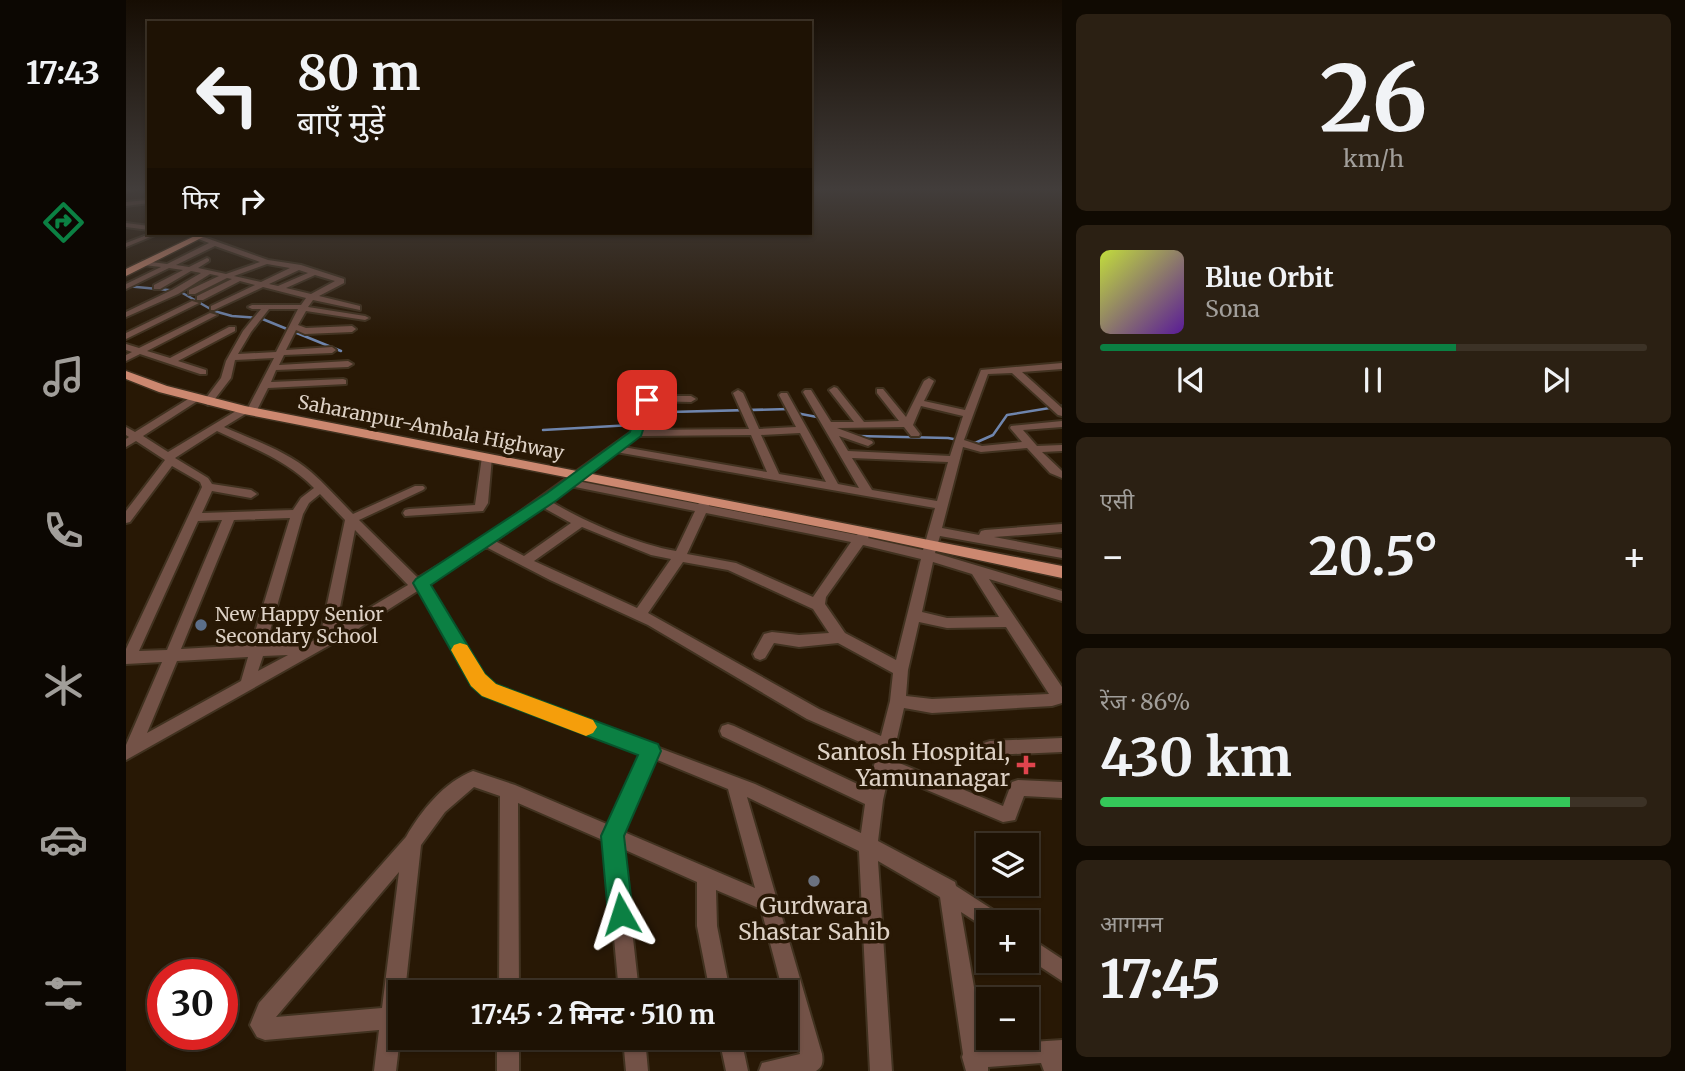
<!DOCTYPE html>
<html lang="hi">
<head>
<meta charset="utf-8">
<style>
	body { margin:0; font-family:Merriweather,"Noto Sans Devanagari",serif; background:#2b2013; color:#f1f3f6; height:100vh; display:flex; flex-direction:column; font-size:26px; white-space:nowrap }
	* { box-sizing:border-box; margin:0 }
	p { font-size:23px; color:#a19e9a }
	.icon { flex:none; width:38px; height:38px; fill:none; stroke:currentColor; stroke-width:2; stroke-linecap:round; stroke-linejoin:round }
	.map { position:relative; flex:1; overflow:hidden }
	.side { display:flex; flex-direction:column; gap:14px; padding:14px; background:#100a02; width:623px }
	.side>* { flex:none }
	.guide { position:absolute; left:21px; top:21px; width:665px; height:214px; border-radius:0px; box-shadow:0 2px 5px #0004,0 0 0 2px #3c3226; background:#1e1204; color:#f1f3f6; overflow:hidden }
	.tools { position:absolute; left:850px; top:833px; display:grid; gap:14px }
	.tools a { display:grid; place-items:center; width:63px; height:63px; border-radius:0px; background:#1e1204; box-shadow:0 2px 5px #0004,0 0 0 2px #3c3226; font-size:35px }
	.speed { position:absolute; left:21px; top:959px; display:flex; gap:14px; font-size:35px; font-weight:700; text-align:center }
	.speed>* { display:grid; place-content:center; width:91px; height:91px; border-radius:50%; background:#1e1204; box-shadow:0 2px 5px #0004,0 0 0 2px #3c3226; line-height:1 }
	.speed .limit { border:10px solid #d22; background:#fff; color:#111 }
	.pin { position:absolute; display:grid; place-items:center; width:60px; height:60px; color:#fff; margin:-30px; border-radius:14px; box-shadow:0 4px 10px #0006 }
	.me { position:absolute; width:77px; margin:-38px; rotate:354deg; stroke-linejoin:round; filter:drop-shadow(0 0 5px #0008) }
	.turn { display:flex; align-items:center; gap:24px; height:147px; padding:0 35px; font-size:32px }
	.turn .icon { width:91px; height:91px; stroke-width:2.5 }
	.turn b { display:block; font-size:49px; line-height:60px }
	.then { display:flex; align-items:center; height:66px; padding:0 35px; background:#0003; gap:14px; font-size:26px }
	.big { font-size:52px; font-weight:700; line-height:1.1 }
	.side .card { flex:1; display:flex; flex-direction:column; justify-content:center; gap:10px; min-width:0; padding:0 24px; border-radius:10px; background:#2b2013 }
	.side .dial { align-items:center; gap:0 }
	.dial b { font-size:91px; line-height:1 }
	.song { display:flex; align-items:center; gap:21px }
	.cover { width:84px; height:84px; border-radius:10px; background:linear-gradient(135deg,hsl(70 70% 55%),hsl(270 70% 35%)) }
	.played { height:7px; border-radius:4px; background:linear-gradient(90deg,#0b8043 65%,#3c3226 65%) }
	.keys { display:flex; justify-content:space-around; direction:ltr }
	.heat { display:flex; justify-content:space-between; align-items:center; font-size:38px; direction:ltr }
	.charge { height:10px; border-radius:5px; background:linear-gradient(90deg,#34c759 86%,#3c3226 0) }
	.trip { position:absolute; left:262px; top:980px; width:410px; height:70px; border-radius:0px; background:#1e1204; box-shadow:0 2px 5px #0004,0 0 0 2px #3c3226; font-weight:700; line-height:70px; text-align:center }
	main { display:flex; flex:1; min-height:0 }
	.dock { display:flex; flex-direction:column; width:126px; justify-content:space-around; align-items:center; background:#0c0702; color:#a19e9a }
	.dock .icon { width:49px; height:49px }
	.dock .active { color:#0b8043 }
	.dock b { font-size:32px; color:#f1f3f6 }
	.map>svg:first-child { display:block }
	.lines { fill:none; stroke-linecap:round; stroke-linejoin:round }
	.stream { stroke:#6f85ad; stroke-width:2.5 }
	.minor-casing { stroke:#413220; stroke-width:4 }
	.major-casing { stroke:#413220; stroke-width:3 }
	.minor { fill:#735247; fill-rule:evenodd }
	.major { fill:#cc8870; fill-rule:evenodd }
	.route { fill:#0b8043; stroke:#07532c; stroke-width:2 }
	.slow { fill:#f59e0b }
	.service-dot { fill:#5c6f8a; stroke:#281805; stroke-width:2.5 }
	.health-dot { fill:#e0444e; stroke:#281805; stroke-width:2.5 }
	.worship-dot { fill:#6b7280; stroke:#281805; stroke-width:2.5 }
	.labels { text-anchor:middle; stroke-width:7; stroke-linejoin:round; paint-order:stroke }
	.street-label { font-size:19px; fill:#ded2c6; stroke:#281805 }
	.poi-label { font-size:19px; fill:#ded2c6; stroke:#281805; text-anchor:start }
	.near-poi-label { font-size:23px; fill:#ded2c6; stroke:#281805; text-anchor:end }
</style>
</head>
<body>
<main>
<nav class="dock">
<b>17:43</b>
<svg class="icon active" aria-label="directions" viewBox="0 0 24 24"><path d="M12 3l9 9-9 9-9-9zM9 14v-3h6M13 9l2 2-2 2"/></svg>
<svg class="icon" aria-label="music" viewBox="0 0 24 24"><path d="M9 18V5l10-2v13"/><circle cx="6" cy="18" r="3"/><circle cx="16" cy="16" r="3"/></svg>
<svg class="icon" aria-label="phone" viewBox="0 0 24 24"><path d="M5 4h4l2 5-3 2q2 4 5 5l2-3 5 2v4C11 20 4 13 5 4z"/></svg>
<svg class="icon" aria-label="climate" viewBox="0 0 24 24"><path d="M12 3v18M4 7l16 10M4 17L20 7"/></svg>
<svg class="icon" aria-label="car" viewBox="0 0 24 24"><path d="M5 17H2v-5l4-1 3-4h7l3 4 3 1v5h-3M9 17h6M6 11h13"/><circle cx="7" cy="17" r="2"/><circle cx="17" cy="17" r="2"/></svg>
<svg class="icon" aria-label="filters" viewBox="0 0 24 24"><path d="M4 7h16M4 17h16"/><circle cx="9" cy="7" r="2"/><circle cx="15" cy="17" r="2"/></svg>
</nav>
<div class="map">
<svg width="936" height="1071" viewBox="0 0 936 1071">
	<rect width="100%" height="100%" fill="#281805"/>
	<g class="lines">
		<path class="stream" d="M0,286l53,5 35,20 18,5 28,2 81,33
			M670,413l21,4
			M417,430l89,-5 37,-13 120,-3
			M731,436l91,2 27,5 18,-8 14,-20 55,-9"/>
		<defs>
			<path id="minor" d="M0,188h12l-12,4z
				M21,200l2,3 -23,3v-4z
				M0,223l23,3v4l-23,-3z
				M26,233h8l-34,14v-4z
				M72,235l70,25 33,5 43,14v4l-25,13 41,10v4l-47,-10 -5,7 57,9 4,2 -4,2 -59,-9 -8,14 8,3 46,-2 4,3 -4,3 -47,2 -9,-4 -10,20 46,-3 4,3 -4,3 -48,2 -5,10 69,-4 5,3 -5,3 -72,3 -5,12 72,-3 3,1v4l-78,4 -13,26 -8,-1 -23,14c29,13 63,24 87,45 15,13 27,27 42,42l62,-28h8l2,2 -2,2 -64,30 59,58 64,-39 149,-107 14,-36h46l5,3 -5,3 -39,-1 -10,29 107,-1 -16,-36 5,-3 5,3 16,36 37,-2 -17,-32 2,-2h6l51,91 21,4 -56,-96 2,-2h6l20,32h23l-25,-32 5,-3 3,1 27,34 35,-1 -22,-28v-4h6l23,28 18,-36 5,-3 5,3 -10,20 41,9 16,-40 81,-7v6l-40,3 40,36v8l-4,-1 -46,-42 -24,1 -24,66 18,6 40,-4 -12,-14 1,-2 51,-5v6l-39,3 14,16 25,-1v6l-20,1 20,19v7l-12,-5 -23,-25 -46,4 -18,-5 -21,81 37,7 2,-4 4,-1 77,-6v8l-68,5 68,13v8l-122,-22 -5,17 127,38v10l-73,-22 73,108v16l-10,3 -120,7 -28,-5 -12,52 111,46 9,-24 6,-2 44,2v16l-38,-2 -9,24 -12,2 -114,-48 -6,26 -5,41 77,41 1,4 45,29 3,7h-15v8l-28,-18 23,133 78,-5v31h-18l-3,-8 -53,4v4h-22l-4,-14 1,-3 -23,-157 -62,-36 14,210h-22l-11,-220 -112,-54 75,257c1,7 1,13 -6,17h-57l3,-8 38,-9 -14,-52v-10h-3l-22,-83 -45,-19 1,36 13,66h-20l-13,-66v-44l-74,-33 16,143h-20l-14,-151 -87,-38 1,189h-20l1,-196 -26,-9 -29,25 -24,33 -16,147h-4v37l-5,42h-22l5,-41 -114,10 -8,-3 -7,-12 9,-22 147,-166c15,-26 38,-55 67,-66l42,14 94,40 32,-71 -157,-60 -11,-10 -54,-94 -66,42 -227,128v-15l36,-83 -36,2v-15l76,-162 -2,-5 -28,-16 -42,56 -4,1v-12l39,-51 -29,-19 -10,6v-8l3,-2 -3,-2v-8l9,5 58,-36h6v4l-56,36 25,16 73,-44h7l26,-50 -39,2 -4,18 -20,26 -3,1 -5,-3 18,-24 5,-17 17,-30 18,-22h-9l-4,-2 4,-2h49l5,-7 -43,-11 -49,23h-3v-4l44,-21 -15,-4 -37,19h-6v-4l35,-17 -5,-1 -32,16h-6v-4l30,-14 -9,-2 -32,20 -52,23v-5l46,-22 29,-17 -10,-2 -31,18h-6v-4l29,-15 -14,-2 -43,21v-5l35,-17 -18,-2v-4l24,3 42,-21 -13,-5 -1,-1zM89,246l45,16 -34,12 -28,-6 11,-7v-2l-2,-1 -18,9 -13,-2zM141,264l23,4 -29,14 -27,-6zM173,270l9,3 -30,13 -9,-2zM189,275l20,6 -24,13 -25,-6zM172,309l-22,43 -38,2 13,-22 18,-23zM795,406l42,10 -13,40 -102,-5 -9,-15 29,10 5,-3 -1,-2 -35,-13 67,-1 7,9h8l1,-2 -7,-9zM91,431c34,16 70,29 97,57l-13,10 -8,12 -91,3 10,-22 39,7 6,-4 -6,-4 -39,-6 -4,-6 -33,-20zM674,433l26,49 -47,-8 -18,-39zM625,435l16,37 -144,-25 15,-11zM490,452l319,56 -12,42 -55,-12 2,-4 -6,-4 -4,1 -3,4 -148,-29 -1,-5 -4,-1 -6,4 -121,-23zM726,458l96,4 -11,39 -65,-11zM444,486l125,25 -19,40c-40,-7 -91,-29 -126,-50zM194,494l25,26 -25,117 -11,6 -43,2 37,-131 6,-11zM416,507l29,16 -47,33 -29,-15zM580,513l145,29 -38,55 -77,-34 -49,-9zM164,518l-39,127 -70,4 53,-129zM96,520l-55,130 -28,1 59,-130zM456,527l69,28 20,4 -34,49 -103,-47zM229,530l53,55 -72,43zM737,545l58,14 -25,101 -51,-27 -20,-29 1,-7zM360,547l64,33 98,45 159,94 71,31 -10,39 -134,-63 -6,-2 -6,2 -2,5 2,5 143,68 -4,29 -106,-49 -261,-98 -11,-10 -55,-92zM557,562l45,8 85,39 16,24 -30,2 -27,-3 -8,2 -11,20 2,4 5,2 5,-2 9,-15 25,4 39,-4 55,30 -3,28 -9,35 -62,-27 -171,-96zM807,562l39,12 27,43 -52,1 -25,-6zM793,622l28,6 59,-1 43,67 -117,5 -26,-3 2,-26zM162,655l-30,16 5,-15zM122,657l-7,24 -94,52 30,-72zM529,759l73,30 27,99 -131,-56zM273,872l-17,136 -106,9z
				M66,301l7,2 -73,36v-6z
				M84,313l7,2 -70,36 23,7 59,-31h6v4l-57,30 28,9v4h-6l-60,-20 -14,7v-6l6,-3 -6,-2v-6l13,4z
				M361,454l5,3 -4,46 -5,8 -78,5 -2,-3 2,-3 4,-1 66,-4 7,-48z
				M936,738v14l-72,3 -6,-2 -2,-5 2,-5 6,-2z
				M901,936l35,23v22l-35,-23z
				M371,1038h22v33h-22z
				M497,1038h22l3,33h-22z
				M593,1038h22l7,33h-22z"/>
			<path id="major" d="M75,233h10l-85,43v-7z
				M0,371l41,15 78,20 817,160v12l-196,-42 -622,-122 -85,-22 -33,-13z"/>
		</defs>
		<use href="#minor" class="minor-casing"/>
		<use href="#major" class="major-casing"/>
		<use href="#minor" class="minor"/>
		<use href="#major" class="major"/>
	</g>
	<linearGradient id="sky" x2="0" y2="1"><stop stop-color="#160d03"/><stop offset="0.56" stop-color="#423d3b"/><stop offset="1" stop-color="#423d3b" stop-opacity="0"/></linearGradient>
	<rect width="936" height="338" fill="url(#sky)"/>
	<path class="route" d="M521,396l6,4 -12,36 -84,64 -126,85 54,89 11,10 162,60 3,7 -37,85 9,78 -3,9 -9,4 -9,-4 -4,-9 -7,-78 37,-81 -156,-59 -11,-10 -58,-103 3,-4 131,-86 83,-61 11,-32z"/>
	<path class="slow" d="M334,643l7,2 18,29 11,10 97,36 4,7 -4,6 -7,3 -104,-40 -11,-10 -20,-36 3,-5z"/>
	<circle class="service-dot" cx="75" cy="625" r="7"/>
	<path class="health-dot" d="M896.5 754.5h7v7h7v7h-7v7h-7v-7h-7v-7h7z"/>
	<circle class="worship-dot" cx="688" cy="881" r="7"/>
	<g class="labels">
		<g class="street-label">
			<text transform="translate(305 427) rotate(11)" y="7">Saharanpur-Ambala Highway</text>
		</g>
		<g class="poi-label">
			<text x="89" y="621">New Happy Senior<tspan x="89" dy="22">Secondary School</tspan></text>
		</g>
		<g class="near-poi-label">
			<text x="884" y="760">Santosh Hospital,<tspan x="884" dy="26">Yamunanagar</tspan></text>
			<text x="688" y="914" text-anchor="middle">Gurdwara<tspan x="688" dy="26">Shastar Sahib</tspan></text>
		</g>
	</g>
</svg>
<div class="tools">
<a><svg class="icon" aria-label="layers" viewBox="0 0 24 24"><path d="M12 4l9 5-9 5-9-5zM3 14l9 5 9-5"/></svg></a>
<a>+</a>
<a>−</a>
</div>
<div class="speed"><div class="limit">30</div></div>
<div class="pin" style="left:521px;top:400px;background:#d93025"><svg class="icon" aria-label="arrive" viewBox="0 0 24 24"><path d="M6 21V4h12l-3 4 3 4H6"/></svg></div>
<svg class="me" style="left:495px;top:914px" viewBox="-20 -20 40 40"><path d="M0-17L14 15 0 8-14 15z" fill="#0b8043" stroke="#fff" stroke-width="4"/></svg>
<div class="trip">17:45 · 2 मिनट · 510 m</div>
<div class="guide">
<div class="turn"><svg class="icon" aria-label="left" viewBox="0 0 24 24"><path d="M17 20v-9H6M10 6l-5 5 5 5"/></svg><div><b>80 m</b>बाएँ मुड़ें</div></div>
<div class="then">फिर<svg class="icon" aria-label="right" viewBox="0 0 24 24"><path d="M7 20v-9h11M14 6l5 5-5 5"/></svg></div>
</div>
</div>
<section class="side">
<div class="card dial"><b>26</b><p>km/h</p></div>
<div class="card">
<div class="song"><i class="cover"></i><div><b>Blue Orbit</b><p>Sona</p></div></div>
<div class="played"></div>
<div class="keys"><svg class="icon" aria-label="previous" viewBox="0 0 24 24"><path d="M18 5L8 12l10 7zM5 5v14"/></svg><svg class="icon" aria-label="pause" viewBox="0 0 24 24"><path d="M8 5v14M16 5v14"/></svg><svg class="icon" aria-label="next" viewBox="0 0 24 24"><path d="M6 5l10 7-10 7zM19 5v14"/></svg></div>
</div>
<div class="card"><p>एसी</p>
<div class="heat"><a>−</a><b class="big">20.5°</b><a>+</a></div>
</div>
<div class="card"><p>रेंज · 86%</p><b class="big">430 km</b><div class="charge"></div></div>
<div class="card"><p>आगमन</p><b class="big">17:45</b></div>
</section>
</main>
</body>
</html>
